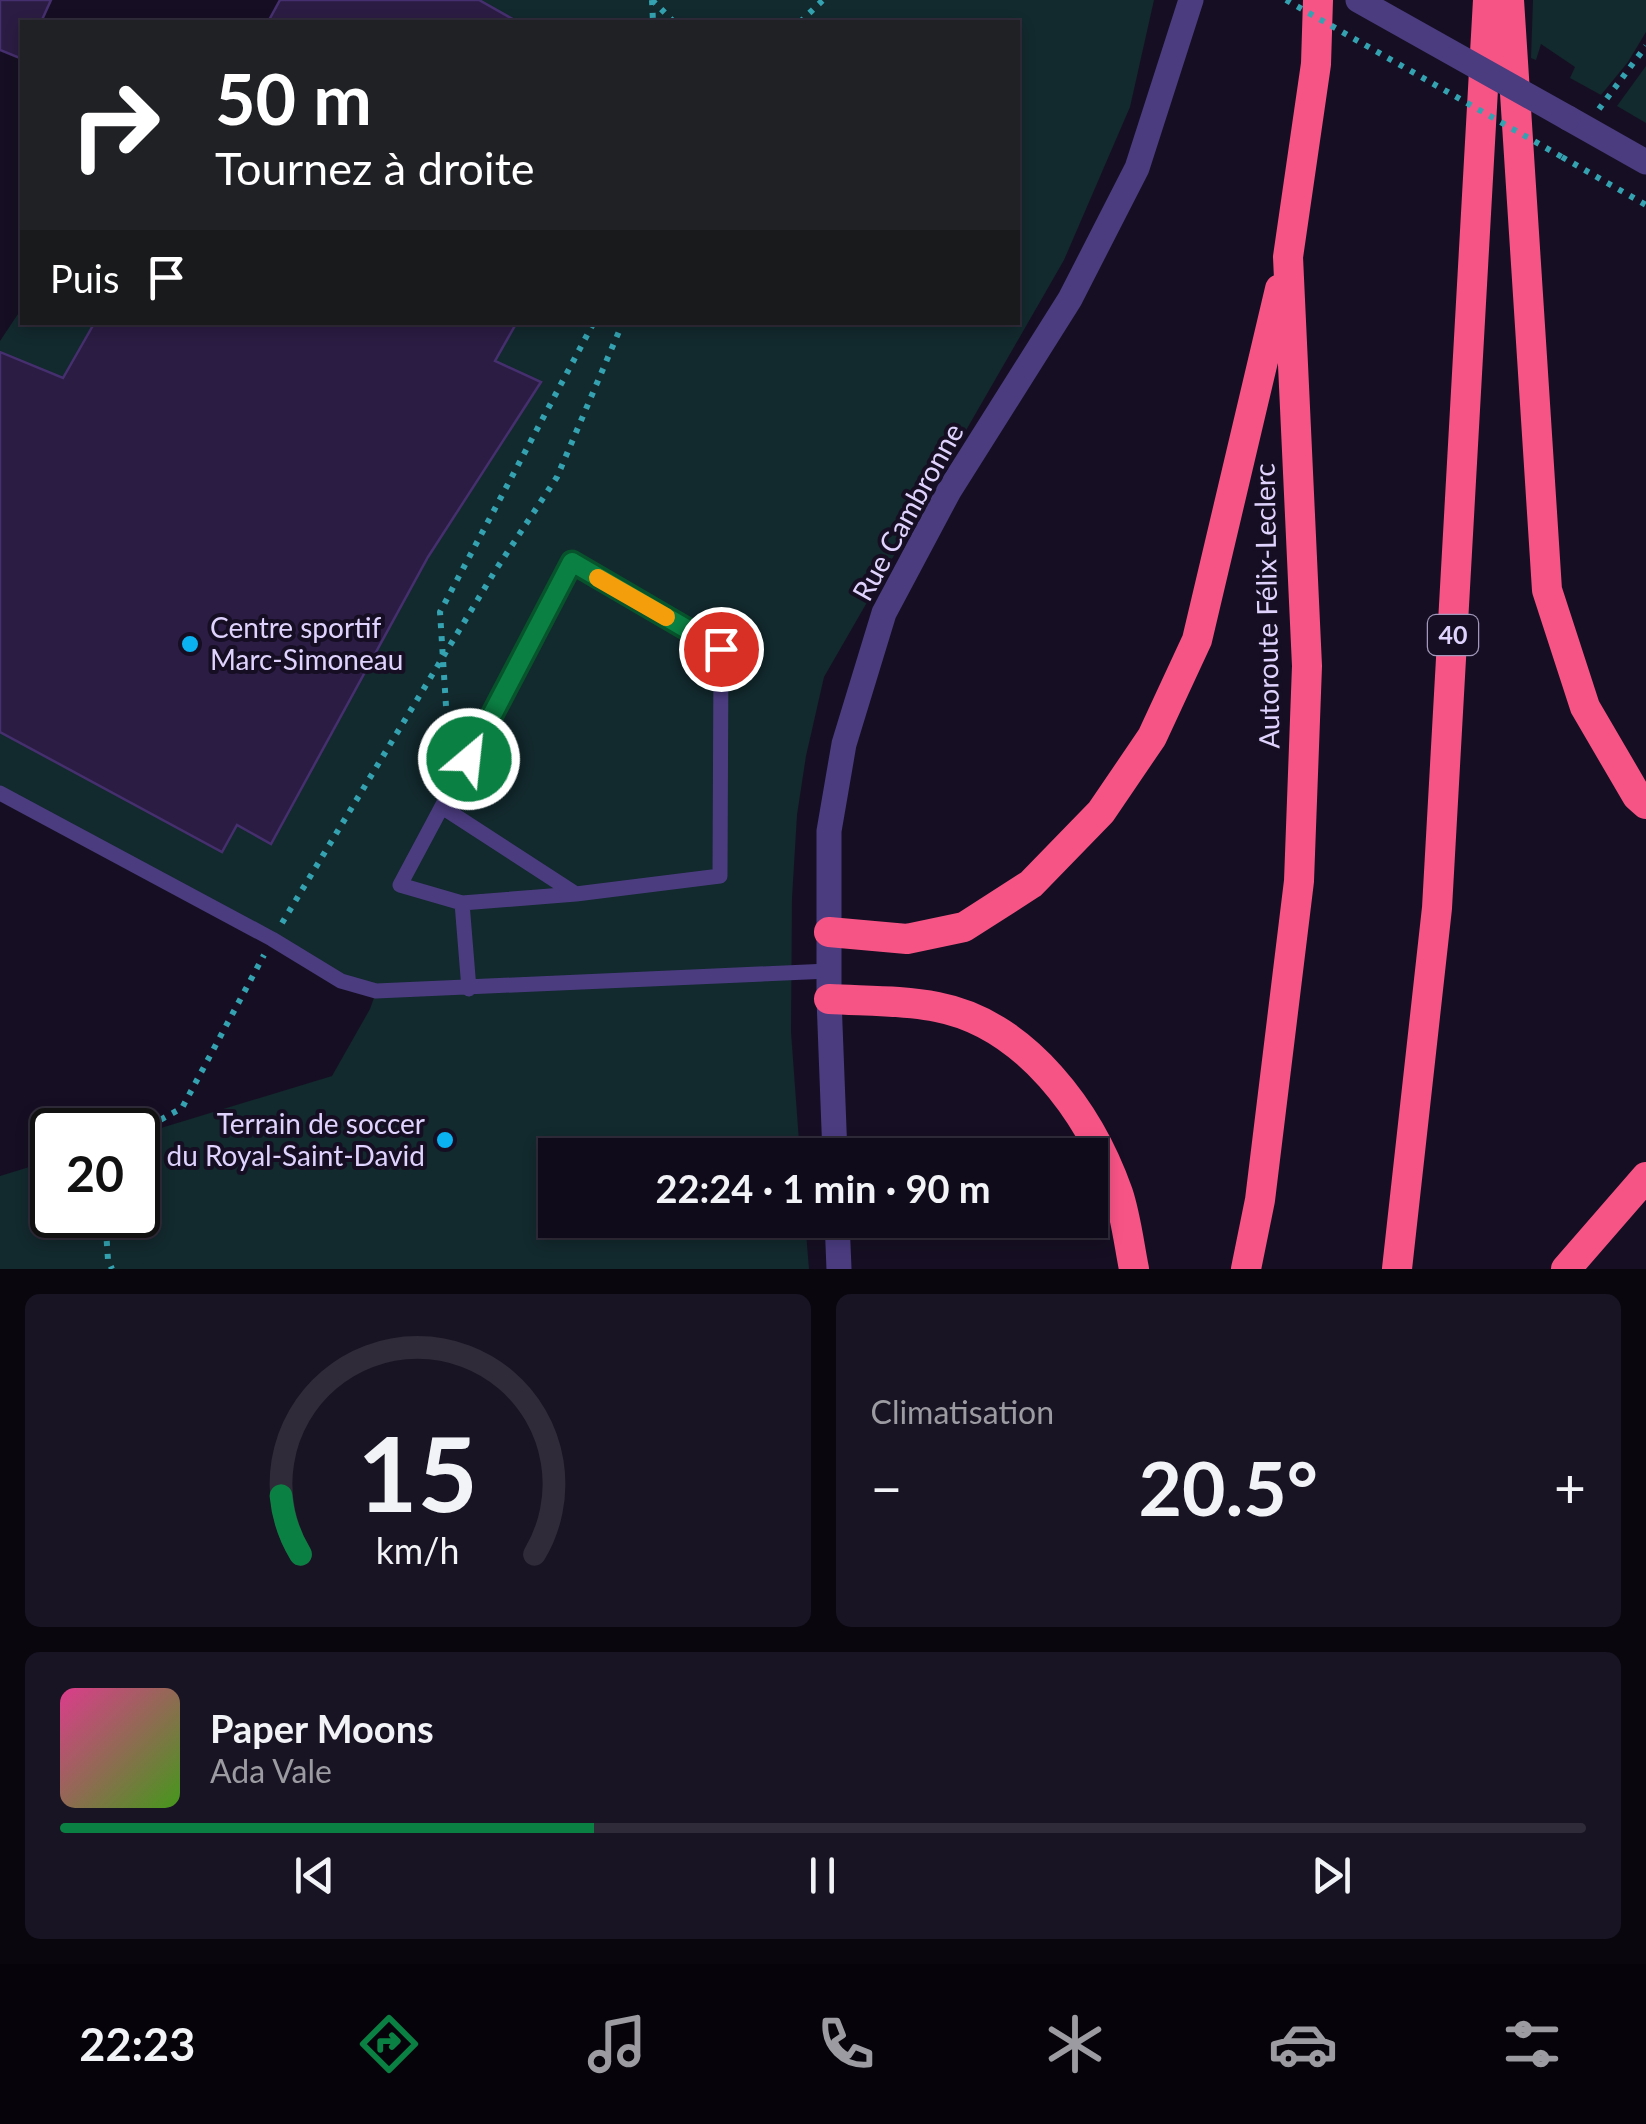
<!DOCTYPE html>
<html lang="fr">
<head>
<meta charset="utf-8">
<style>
	body { margin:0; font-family:Lato,sans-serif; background:#191423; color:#f1f3f6; height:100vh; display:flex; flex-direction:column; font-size:38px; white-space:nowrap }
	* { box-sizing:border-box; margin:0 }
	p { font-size:32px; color:#9c9ba2 }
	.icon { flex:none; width:55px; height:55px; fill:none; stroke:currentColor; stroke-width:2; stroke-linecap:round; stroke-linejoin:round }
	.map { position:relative; height:1269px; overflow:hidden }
	.panel { display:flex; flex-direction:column; gap:25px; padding:25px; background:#09060e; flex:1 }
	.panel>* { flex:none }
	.guide { position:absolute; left:20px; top:20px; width:1000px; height:305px; border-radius:0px; box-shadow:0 5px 15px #0003,0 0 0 2px #302b39; background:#202124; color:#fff; overflow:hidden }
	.speed { position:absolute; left:30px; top:1108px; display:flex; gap:20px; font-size:50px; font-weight:700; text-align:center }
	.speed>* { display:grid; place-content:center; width:130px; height:130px; border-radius:50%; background:#100b1a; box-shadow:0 5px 15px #0003,0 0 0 2px #302b39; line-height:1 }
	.speed .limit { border:5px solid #111; border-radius:15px; background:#fff; color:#111 }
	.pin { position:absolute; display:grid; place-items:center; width:85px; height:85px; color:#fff; margin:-42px; border:5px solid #fff; border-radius:50%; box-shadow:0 2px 10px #0007 }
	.me { position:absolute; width:110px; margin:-55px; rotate:28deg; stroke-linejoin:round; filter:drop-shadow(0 0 8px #0008) }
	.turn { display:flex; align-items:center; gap:35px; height:210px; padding:0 30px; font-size:45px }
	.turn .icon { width:130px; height:130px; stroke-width:2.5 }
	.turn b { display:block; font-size:70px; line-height:85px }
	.then { display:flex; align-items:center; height:95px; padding:0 30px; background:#0003; gap:20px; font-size:38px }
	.big { font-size:75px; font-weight:700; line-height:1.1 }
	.panel .card { flex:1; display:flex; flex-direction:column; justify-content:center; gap:15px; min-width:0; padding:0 35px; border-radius:15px; background:#191423 }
	.panel .dial { align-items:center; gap:0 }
	.dial svg { height:260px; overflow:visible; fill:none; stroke:#302b39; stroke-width:7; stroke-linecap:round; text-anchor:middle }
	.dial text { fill:#f1f3f6; stroke:none }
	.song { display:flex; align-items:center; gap:30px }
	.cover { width:120px; height:120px; border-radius:15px; background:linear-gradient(135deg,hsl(330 70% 55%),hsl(100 70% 35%)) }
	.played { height:10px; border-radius:5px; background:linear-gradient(90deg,#0b8043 35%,#302b39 35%) }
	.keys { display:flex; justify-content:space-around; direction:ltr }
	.heat { display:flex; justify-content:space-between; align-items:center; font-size:55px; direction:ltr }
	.panel .tiles { flex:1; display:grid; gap:25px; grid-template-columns:1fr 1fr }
	.card:last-child { grid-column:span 2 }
	.trip { position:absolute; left:538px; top:1138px; width:570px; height:100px; border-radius:0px; background:#100b1a; box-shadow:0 5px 15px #0003,0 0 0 2px #302b39; font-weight:700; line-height:100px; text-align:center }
	.tab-bar { display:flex; height:160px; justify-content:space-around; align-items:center; background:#06040a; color:#9c9ba2 }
	.tab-bar .icon { width:70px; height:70px }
	.tab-bar .selected { color:#0b8043 }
	.tab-bar b { font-size:45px; color:#f1f3f6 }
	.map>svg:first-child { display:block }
	.green { fill:#12292d }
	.building { fill:#2b1c43; stroke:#462f6e; stroke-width:2.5 }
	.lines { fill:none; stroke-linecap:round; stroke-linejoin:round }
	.path { stroke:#34a2b0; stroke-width:6; stroke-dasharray:5 8; stroke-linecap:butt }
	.service { stroke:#4b3c80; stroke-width:15 }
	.minor { stroke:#4b3c80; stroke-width:25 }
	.tertiary { stroke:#4b3c80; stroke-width:25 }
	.motorway { stroke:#f75486; stroke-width:30 }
	.path-bridge { stroke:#34a2b0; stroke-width:6; stroke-dasharray:5 8; stroke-linecap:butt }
	.tertiary-bridge { stroke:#4b3c80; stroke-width:25 }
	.route-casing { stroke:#07532c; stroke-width:25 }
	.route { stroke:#0b8043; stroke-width:18 }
	.slow { stroke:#f59e0b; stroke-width:18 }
	.poi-dot { fill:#0bb2f1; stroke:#160f23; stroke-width:4 }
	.labels { text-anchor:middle; stroke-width:8; stroke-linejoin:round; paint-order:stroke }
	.shield { fill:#160f23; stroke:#a398bc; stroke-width:2.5 }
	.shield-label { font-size:25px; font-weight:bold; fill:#dfd3fd }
	.street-label { font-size:28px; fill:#dfd3fd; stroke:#160f23 }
	.poi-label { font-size:28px; fill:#dfd3fd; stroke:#160f23; text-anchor:start }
</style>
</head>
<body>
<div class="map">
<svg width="1646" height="1269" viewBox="0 0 1646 1269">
	<rect width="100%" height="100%" fill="#160f23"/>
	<path class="green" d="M281,0h873l-24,107 -66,153 -240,417 -18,79 -9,59 -5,83 -1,134 9,123h-245v65h250l4,49h-809v-93l52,-16v55h86v-80l194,-59 38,-67 6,-17 -376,-199v-452l22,-33v14h996v-300h-749z
		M1533,0h113v32l-18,30 -27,33 -31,-17 5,-11 -34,-23 -5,16 -5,-2z
		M1646,66v57l-29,-17z"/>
	<path class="building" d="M0,0h51l-10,22h-19v37l-22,-9z
		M280,0h199l39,22h-250z
		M95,322h422l-22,39 46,21 -113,175 -157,287 -34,-19 -15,27 -222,-120v-380l63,26z"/>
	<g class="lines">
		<path class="path" d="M652,0l22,22
			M652,0l1,22
			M800,22l23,-22
			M1599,109l47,-63
			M1562,157l84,48
			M446,706l-6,-94 154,-290
			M282,923l213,-352 62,-94 66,-155
			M138,1132l44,-24 82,-153
			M105,1215l3,45 4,9"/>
		<path class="service" d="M0,793l272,146 69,42 35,10 453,-20
			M442,807l134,87
			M462,903l114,-9 144,-18 1,-227 -149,-86 -172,322 62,18 7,86"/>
		<path class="minor" d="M829,999l6,156
			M837,1220l2,49"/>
		<path class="tertiary" d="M1568,118l78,44
			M829,999v-168l15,-87 40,-131 65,-122 121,-192 67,-131 54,-168"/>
		<path class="motorway" d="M1509,0l38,590 38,117 52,89 9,8
			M829,932l78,7 57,-12 67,-43 70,-72 51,-75 45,-97 83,-351
			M829,999c35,2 74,1 108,8 89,17 153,106 181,186 8,24 11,51 16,76
			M1246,1269l14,-69 39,-319 8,-215 -19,-409 28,-193 2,-64
			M1397,1269l40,-361 51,-908
			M1566,1269l80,-92"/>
		<path class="path-bridge" d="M1286,0l276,157"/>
		<path class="tertiary-bridge" d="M1358,0l210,118"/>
	</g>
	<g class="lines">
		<defs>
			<path id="route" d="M469,759l103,-197 149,87"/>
		</defs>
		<use href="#route" class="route-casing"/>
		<use href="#route" class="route"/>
		<path class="slow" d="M598,578l68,39"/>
	</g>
	<g class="poi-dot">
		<circle cx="190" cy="644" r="10"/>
		<circle cx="445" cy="1140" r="10"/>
	</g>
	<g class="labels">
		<rect class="shield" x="1428" y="615" width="50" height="40" rx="8"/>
		<g class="shield-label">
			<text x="1453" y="644">40</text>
		</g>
		<g class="street-label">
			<text transform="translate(908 512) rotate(-61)" y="10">Rue Cambronne</text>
			<text transform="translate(1267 606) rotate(-91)" y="10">Autoroute Félix-Leclerc</text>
		</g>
		<g class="poi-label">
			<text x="210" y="638">Centre sportif<tspan x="210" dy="32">Marc-Simoneau</tspan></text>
			<text x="425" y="1134" text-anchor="end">Terrain de soccer<tspan x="425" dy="32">du Royal-Saint-David</tspan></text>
		</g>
	</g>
</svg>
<div class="speed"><div class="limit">20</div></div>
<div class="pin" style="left:721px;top:649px;background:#d93025"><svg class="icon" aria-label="arrive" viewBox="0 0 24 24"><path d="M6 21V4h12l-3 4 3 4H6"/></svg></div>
<svg class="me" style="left:469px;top:759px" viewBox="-20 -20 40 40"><circle r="17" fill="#0b8043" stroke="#fff" stroke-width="3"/><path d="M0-11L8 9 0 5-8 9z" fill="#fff"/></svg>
<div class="trip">22:24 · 1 min · 90 m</div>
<div class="guide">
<div class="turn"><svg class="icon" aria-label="right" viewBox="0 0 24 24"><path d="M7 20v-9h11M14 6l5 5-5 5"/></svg><div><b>50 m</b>Tournez à droite</div></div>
<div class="then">Puis<svg class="icon" aria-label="arrive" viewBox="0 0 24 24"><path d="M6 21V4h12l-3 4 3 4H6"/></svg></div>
</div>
</div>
<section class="panel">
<div class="tiles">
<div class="card dial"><svg viewBox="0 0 100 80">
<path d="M14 69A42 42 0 1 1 86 69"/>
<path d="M14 69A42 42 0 0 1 8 51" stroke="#0b8043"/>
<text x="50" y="56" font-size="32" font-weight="700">15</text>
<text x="50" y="72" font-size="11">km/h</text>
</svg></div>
<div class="card"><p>Climatisation</p>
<div class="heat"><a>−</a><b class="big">20.5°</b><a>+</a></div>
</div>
<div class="card">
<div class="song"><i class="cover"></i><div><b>Paper Moons</b><p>Ada Vale</p></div></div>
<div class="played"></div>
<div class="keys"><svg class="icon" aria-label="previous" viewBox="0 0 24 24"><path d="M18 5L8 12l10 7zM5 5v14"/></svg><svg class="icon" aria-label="pause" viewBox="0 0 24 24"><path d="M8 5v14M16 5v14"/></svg><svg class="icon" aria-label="next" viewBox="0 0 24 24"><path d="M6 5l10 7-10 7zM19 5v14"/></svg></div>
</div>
</div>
</section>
<nav class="tab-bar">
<b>22:23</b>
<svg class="icon selected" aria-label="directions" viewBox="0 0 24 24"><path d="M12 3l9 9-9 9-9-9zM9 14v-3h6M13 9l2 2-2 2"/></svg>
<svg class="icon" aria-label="music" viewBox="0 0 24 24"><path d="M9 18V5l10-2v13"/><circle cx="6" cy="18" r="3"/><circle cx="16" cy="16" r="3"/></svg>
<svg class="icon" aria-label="phone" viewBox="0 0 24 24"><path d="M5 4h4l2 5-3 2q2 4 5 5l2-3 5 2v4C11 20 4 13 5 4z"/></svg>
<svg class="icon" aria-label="climate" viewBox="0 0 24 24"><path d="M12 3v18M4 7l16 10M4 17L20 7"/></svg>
<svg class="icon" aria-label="car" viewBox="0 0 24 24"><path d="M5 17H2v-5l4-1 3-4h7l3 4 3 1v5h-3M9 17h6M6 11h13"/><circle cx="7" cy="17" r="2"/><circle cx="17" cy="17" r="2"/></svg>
<svg class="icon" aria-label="filters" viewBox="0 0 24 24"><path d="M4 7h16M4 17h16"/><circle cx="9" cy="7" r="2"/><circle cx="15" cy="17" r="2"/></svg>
</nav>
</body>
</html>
